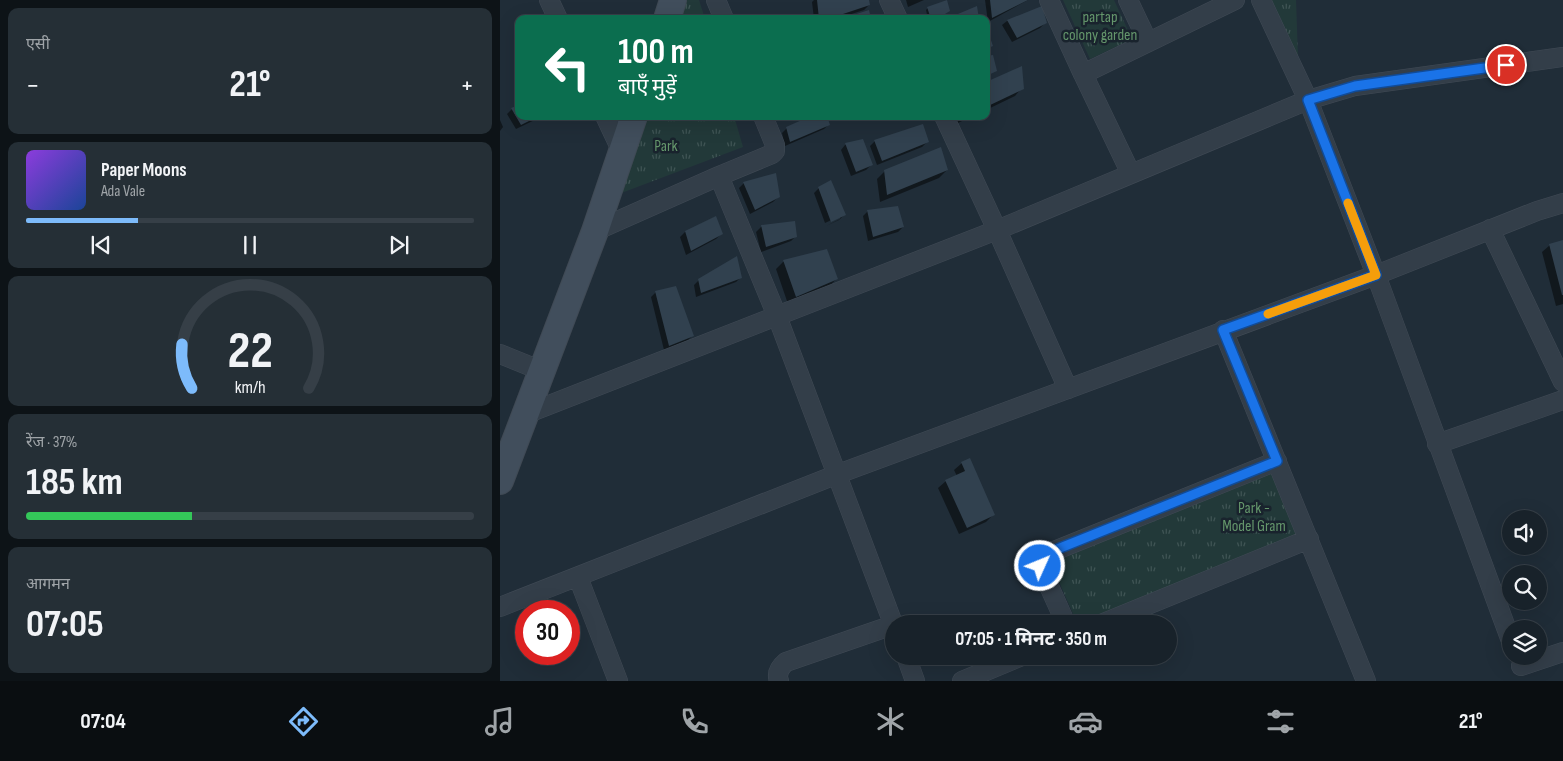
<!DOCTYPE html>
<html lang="hi">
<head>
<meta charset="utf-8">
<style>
	body { margin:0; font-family:"Sofia Sans Condensed","Noto Sans Devanagari",sans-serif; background:#252f36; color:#f1f3f6; height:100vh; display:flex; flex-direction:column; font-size:19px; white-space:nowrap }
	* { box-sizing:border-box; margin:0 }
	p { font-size:16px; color:#9fa4a8 }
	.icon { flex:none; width:28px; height:28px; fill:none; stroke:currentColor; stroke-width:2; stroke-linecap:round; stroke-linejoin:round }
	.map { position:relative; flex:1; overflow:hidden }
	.panel { display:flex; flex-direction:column; gap:8px; padding:8px; background:#0d1317; width:500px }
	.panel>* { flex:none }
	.hud { position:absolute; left:15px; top:15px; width:475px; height:105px; border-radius:10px; box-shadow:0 5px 20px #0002,0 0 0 1px #363f47; background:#0b6e4f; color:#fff; overflow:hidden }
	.buttons { position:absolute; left:1002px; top:510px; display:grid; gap:10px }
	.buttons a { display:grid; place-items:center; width:45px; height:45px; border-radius:50%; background:#18222a; box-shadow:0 5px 20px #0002,0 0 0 1px #363f47; font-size:25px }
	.speed { position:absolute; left:15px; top:600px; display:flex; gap:10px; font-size:25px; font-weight:700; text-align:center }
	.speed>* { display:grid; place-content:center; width:65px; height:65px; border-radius:50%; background:#18222a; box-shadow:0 5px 20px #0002,0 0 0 1px #363f47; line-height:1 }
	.speed .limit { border:8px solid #d22; background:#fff; color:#111 }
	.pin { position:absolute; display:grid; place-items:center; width:42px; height:42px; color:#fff; margin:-21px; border:2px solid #fff; border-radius:50%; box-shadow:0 1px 5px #0007 }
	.me { position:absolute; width:55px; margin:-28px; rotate:46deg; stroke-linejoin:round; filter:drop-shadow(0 0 4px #0008) }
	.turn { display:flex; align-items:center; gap:18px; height:105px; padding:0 20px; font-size:22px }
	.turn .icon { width:65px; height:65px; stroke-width:2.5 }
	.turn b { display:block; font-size:35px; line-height:42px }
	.big { font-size:38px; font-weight:700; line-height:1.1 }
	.panel .widget { flex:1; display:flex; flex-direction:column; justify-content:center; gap:8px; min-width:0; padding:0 18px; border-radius:10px; background:#252f36 }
	.panel .dial { align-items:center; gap:0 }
	.dial svg { height:130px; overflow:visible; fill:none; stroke:#363f47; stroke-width:7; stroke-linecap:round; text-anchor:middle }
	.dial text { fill:#f1f3f6; stroke:none }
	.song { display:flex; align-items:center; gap:15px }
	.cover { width:60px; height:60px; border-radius:8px; background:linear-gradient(135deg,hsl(270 70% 55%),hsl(220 70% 35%)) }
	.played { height:5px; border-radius:2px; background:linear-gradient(90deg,#7dbbfb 25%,#363f47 25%) }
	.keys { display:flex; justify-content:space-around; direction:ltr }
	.heat { display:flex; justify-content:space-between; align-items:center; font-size:28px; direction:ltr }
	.charge { height:8px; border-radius:4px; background:linear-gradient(90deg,#34c759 37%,#363f47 0) }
	.trip { position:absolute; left:385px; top:615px; width:292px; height:50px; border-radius:25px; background:#18222a; box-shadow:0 5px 20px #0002,0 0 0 1px #363f47; font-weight:700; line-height:50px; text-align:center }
	.menu { display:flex; height:80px; justify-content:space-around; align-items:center; background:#0a0e11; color:#9fa4a8 }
	.menu .icon { width:35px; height:35px }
	.menu .on { color:#7dbbfb }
	.menu b { font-size:22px; color:#f1f3f6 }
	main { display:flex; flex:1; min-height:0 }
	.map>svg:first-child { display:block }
	.grass { fill:url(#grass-tufts) }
	.shadow { fill:#0007 }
	.building { fill:#31414f }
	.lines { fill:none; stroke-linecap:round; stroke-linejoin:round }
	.street-casing { stroke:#404a55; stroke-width:20 }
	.secondary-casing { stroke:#404a55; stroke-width:28 }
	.street { stroke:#333e49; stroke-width:19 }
	.secondary { stroke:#414e5c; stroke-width:26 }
	.route-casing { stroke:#114b97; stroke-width:12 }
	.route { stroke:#1a73e8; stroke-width:9 }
	.slow { stroke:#f59e0b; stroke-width:9 }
	.labels { text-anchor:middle; stroke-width:5; stroke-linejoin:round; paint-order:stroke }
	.park-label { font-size:16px; fill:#64966b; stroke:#19232d }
</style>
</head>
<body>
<main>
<section class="panel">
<div class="widget"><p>एसी</p>
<div class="heat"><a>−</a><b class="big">21°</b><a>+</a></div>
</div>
<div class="widget">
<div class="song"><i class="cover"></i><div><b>Paper Moons</b><p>Ada Vale</p></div></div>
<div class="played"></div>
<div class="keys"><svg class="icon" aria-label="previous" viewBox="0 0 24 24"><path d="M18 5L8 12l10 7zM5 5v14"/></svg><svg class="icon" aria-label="pause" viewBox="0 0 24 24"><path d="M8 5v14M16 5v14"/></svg><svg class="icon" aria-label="next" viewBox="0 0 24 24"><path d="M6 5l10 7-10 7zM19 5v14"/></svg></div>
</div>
<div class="widget dial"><svg viewBox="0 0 100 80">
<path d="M14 69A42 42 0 1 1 86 69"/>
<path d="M14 69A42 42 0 0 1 8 42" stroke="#7dbbfb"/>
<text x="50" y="56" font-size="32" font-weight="700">22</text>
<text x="50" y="72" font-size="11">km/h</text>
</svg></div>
<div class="widget"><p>रेंज · 37%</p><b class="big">185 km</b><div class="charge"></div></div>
<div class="widget"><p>आगमन</p><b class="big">07:05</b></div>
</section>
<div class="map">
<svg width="1063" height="681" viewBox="0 0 1063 681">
	<defs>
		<pattern id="grass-tufts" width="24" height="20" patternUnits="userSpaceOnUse" patternTransform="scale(1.25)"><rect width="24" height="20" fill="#223939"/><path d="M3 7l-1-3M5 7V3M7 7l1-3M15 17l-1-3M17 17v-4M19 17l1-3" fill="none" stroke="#3f5454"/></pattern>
	</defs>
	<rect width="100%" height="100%" fill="#202d38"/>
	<path class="grass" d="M185,0h14l6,19h-26z
		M563,0h51l18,39 -42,20z
		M758,0h38l3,87z
		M144,116h90l9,31 -127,48z
		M777,469l26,65 -221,89 -8,-7 -23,-53z"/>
	<path class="shadow" d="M314,0h53l2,5 -5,5 -28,9h-22l-2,-17z
		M406,0h18l-16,7z
		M485,0h43l-40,22z
		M428,8l21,3 -12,8h-9l-2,-9z
		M541,8l4,15 -5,5 -28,14 -10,-17 5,-4z
		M486,83l36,5 -7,8 -29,14z
		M12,109l7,7h24l-27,13 -9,-15z
		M281,116h12l-11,5z
		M453,116h19l-16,8z
		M0,120l3,7 -3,4z
		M329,124l-5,5 -39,17 -3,-13 5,-5z
		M423,126l4,16 -5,5 -45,18 -7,-19 5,-5z
		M362,140l9,25 -5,5 -15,6 -10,-26 4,-5z
		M447,170l-8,8 -59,24 -3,-23 8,-8z
		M244,183l34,14 -5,5 -23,12 -11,-26z
		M319,188l25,27 -5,5 -13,6 14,-7v-3l-15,7 -11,-30z
		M368,211l35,16 -5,5 -30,9 -5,-25z
		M215,217l6,17 -5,5 -30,16 -6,-18 5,-5z
		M294,223l2,13 -5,5 -30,11 -5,-20 5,-5z
		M1063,241v63l-7,2 -14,-54 8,-7z
		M327,250l9,29 -7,8 -41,17 -12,-35 7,-7z
		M241,277l-5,5 -40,15 -2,-12 5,-5z
		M156,292l37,43 -5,5 -24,10 -13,-53z
		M462,463l32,51 -8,8 -27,12 -21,-46 8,-7 11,-5 -3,-6z"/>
	<path class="building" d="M317,0h52l1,5 -42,14h-9z
		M447,0l3,11 -13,8h-6l-4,-12z
		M490,0h38l-36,18z
		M477,6l2,13h-33z
		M542,6l5,17 -30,15 -10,-18z
		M369,10l2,9h-27v-1z
		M486,26l7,20 -7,3z
		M493,55l4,16 -11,5v-20z
		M522,66l2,23 -38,18v-25z
		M19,105v11h20l-18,9 -10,-17z
		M311,116h16l3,9 -40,17 -4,-15z
		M423,124l6,18 -47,19 -8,-21z
		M363,139l10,26 -17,7 -11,-29z
		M441,147l7,23 -61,25 -3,-25z
		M276,173l4,24 -25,13 -12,-28z
		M331,180l15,35 -15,7 -13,-35z
		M398,206l6,21 -31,10 -6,-27z
		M216,216l7,18 -32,17 -6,-20z
		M295,221l2,16 -31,10 -5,-22z
		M1063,240v55h-1l-13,-51z
		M327,249l11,30 -42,18 -13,-37z
		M237,256l5,22 -41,15 -3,-14z
		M176,286l18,50 -25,10 -14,-55z
		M470,458l25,57 -28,13 -22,-48 20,-9 -4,-9z"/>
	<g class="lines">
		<defs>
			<path id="street" d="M49,0l9,19
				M216,0l8,19
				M389,0l9,19
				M549,0l34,74
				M628,0l20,42
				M761,0l47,100 68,175 135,366
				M105,116l17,36
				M263,116l12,29v6l-3,3 -53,22 58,140 117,310
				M444,116l53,114 71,159
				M631,174l-48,-100 152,-74
				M990,229l73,153
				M95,231l124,-55
				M723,330l143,351
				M0,354l42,17
				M26,414l471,-184 311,-130 47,-14 208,-29
				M937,444l126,-44
				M78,577l40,104
				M0,607l338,-133 538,-199 161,-64 26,-8
				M566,624l-26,-58v-6l4,-5 233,-94
				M601,624l208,-85
				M406,656l9,25
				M1021,666l42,-14
				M279,681c-3,-8 1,-14 7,-19l107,-37
				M462,681l60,-25"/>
			<path id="secondary" d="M167,19l6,-19
				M0,481l95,-250 39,-115"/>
		</defs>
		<use href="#street" class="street-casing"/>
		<use href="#secondary" class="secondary-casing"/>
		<use href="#street" class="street"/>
		<use href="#secondary" class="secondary"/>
	</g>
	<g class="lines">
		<defs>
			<path id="route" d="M540,566c0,-8 3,-10 10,-14l227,-91 -54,-131 153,-55 -68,-175 47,-14 151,-21"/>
		</defs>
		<use href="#route" class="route-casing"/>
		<use href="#route" class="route"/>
		<path class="slow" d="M768,314l108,-39 -28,-72"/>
	</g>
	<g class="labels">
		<g class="park-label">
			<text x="600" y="22">partap<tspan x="600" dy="18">colony garden</tspan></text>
			<text x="166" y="151">Park</text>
			<text x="754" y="513">Park -<tspan x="754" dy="18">Model Gram</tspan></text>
		</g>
	</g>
</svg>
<div class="buttons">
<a><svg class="icon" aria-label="sound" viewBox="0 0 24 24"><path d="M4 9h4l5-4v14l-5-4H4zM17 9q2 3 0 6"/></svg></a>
<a><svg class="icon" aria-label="search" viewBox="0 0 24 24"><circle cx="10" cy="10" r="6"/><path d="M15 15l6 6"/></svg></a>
<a><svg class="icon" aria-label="layers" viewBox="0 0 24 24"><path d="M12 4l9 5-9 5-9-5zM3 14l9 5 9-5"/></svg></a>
</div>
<div class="speed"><div class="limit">30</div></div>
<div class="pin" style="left:1006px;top:65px;background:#d93025"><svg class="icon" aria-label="arrive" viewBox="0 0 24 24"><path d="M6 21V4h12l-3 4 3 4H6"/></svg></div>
<svg class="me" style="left:540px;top:566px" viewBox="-20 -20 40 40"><circle r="17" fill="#1a73e8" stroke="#fff" stroke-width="3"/><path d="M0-11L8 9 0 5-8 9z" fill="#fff"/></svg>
<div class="trip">07:05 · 1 मिनट · 350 m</div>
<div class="hud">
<div class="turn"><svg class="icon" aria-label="left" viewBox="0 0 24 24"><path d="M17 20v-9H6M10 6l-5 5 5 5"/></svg><div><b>100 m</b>बाएँ मुड़ें</div></div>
</div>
</div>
</main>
<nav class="menu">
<b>07:04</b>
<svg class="icon on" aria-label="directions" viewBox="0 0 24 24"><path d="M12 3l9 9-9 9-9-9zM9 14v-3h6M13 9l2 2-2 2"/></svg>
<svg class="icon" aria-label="music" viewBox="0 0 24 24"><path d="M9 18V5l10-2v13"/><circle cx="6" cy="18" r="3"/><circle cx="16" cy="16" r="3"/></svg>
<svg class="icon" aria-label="phone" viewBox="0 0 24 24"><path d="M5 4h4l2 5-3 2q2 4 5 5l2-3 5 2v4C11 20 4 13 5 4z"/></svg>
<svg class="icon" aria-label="climate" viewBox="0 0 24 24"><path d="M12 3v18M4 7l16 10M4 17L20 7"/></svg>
<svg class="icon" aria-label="car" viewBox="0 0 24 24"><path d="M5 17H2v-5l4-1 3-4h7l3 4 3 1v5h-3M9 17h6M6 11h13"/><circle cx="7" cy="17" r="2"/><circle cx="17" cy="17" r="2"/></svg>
<svg class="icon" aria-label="filters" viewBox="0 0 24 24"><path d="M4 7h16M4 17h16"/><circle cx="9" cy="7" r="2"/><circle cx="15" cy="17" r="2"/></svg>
<b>21°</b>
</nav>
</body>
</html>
